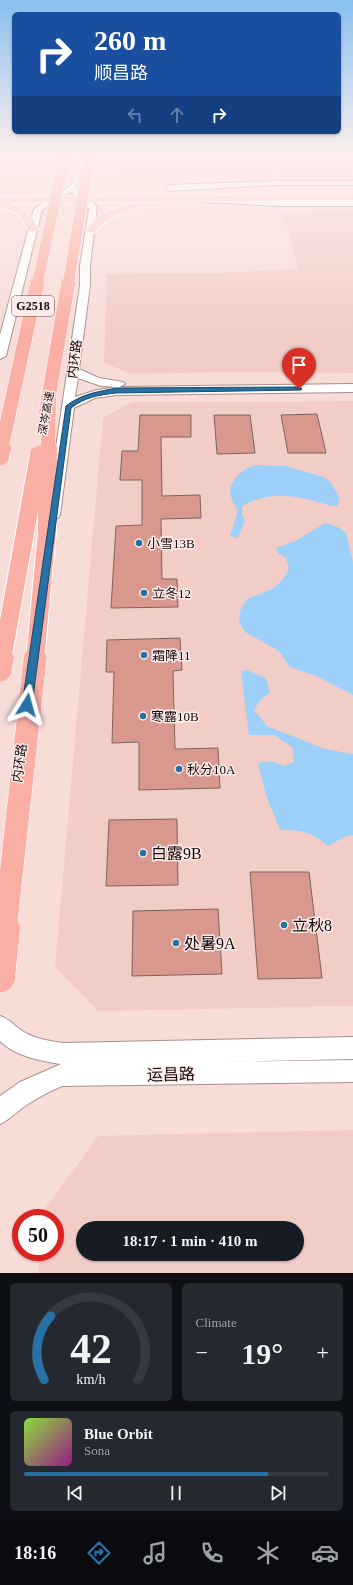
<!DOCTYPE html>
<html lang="en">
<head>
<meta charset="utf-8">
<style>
	body { margin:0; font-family:"Times New Roman","Noto Sans SC",serif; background:#242831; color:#f1f3f6; height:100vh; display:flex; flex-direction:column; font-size:15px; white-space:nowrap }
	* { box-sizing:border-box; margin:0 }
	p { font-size:13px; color:#9ea1a6 }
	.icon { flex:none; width:22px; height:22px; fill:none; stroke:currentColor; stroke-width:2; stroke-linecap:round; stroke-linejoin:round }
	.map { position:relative; height:1273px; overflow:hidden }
	.sheet { display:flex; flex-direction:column; gap:10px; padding:10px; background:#0d0f14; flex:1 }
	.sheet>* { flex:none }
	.hud { position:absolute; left:12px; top:12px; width:329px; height:122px; border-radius:6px; box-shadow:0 1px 3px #0004; background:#1a4fa0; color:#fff; overflow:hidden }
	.speed { position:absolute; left:12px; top:1209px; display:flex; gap:8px; font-size:20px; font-weight:700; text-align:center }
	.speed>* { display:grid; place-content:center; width:52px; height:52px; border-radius:50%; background:#171b24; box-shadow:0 1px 3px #0004; line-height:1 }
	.speed .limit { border:6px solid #d22; background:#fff; color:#111 }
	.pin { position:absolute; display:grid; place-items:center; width:34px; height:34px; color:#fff; margin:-41px -17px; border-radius:50% 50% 50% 0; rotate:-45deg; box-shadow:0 0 4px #0007 }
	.pin .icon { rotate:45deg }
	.me { position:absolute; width:44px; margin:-22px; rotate:8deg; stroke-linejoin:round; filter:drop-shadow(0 0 3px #0008) }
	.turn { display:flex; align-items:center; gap:14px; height:84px; padding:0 16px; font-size:18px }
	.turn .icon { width:52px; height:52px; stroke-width:2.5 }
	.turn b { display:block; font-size:28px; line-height:34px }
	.lanes { display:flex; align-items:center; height:38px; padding:0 16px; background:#0003; justify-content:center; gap:20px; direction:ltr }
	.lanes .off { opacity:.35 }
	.big { font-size:30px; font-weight:800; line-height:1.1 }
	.sheet .widget { flex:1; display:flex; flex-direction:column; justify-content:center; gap:6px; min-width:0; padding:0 14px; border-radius:6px; background:#242831 }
	.sheet .dial { align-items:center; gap:0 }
	.dial svg { height:104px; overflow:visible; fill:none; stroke:#363941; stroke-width:7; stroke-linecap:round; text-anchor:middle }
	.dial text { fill:#f1f3f6; stroke:none }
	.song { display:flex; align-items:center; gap:12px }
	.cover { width:48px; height:48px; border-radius:6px; background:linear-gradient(135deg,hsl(90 70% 55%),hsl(310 70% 35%)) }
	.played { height:4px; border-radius:2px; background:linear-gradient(90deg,#2771a4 80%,#363941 80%) }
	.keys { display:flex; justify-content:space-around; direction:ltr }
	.heat { display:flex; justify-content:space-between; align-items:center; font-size:22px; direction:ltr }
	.sheet .tiles { flex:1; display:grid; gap:10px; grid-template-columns:1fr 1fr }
	.widget:last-child { grid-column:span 2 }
	.trip { position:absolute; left:76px; top:1221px; width:228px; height:40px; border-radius:20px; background:#171b24; box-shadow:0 1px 3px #0004; font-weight:800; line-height:40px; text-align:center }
	.tabs { display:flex; height:64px; justify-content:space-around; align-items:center; background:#090b0e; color:#9ea1a6 }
	.tabs .icon { width:28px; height:28px }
	.tabs .selected { color:#2771a4 }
	.tabs b { font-size:18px; color:#f1f3f6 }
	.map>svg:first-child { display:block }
	.built { fill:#f2cdc8; fill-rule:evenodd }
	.water { fill:#9cd0f9 }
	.building { fill:#d8988e; stroke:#7c6460 }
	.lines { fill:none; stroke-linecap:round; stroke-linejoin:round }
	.street-casing { stroke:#a88f8b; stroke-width:1 }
	.secondary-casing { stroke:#a88f8b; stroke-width:2 }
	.primary-casing { stroke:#fff; stroke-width:2 }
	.street { fill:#fff; fill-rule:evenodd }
	.secondary { fill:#fff; fill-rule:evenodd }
	.primary { fill:#fdcfc8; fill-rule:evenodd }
	.highway-bridge-far4-casing { stroke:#fff; stroke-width:12; stroke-linecap:butt }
	.highway-bridge-far3-casing { stroke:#fff; stroke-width:15; stroke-linecap:butt }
	.highway-bridge-far2-casing { stroke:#fff; stroke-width:20; stroke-linecap:butt }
	.highway-bridge-far1-casing { stroke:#fff; stroke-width:24; stroke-linecap:butt }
	.highway-bridge-casing { stroke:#fff; stroke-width:31; stroke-linecap:butt }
	.highway-bridge-far4 { stroke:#fbafa4; stroke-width:11 }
	.highway-bridge-far3 { stroke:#fbafa4; stroke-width:14 }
	.highway-bridge-far2 { stroke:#fbafa4; stroke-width:18 }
	.highway-bridge-far1 { stroke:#fbafa4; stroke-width:23 }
	.highway-bridge { stroke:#fbafa4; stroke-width:30 }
	.route { fill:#2771a4; stroke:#19496b }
	.poi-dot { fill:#2771a4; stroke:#fdecea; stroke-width:1.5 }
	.labels { text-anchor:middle; stroke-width:3; stroke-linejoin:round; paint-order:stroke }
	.far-street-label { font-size:11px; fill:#110908; stroke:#fdecea }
	.shield { fill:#fdecea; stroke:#584d4c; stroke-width:1 }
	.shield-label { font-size:12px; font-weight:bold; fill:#110908 }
	.street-label { font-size:13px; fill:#110908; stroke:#fdecea }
	.poi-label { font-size:13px; fill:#110908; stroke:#fdecea; text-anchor:start }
	.near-poi-label { font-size:16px; fill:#110908; stroke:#fdecea; text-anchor:start }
	.near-street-label { font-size:16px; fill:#110908; stroke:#fdecea }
</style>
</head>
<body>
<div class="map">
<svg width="353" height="1273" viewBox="0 0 353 1273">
	<rect width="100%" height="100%" fill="#f8dcd8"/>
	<path class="built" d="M124,155h218l9,22h-73l4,-17h-15l3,17h-149z
		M353,212v161l-119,-1 -103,2 -27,-11 3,-89 111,-1 80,-4 -15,-56z
		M353,401v605l-255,5 -43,-44 48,-549 29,-16z
		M353,1130v143h-315l2,-21h15v-34h-13v-5l56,-77zM83,1228h214v26h-214z"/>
	<path class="water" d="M256,465l29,1 39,11 6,5 9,14 -1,10h-6c-26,-7 -43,-14 -70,-8 -7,2 -14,4 -20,9v7l3,7c-4,6 -4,13 -8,17l-7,-2 8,-25c-7,-13 -12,-19 -3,-32 7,-9 11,-11 21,-14z
		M325,523l13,4 8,6 7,29v133l-37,-19 -26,-9 -11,-16 -34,-19 -6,-10 1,-11 7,-12 27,-11 9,-9 6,-10 -3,-11 -8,-5 -2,-5 19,-7z
		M247,670l19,8 4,15 -9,6 -7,11 13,16 58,23 28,5v81l-7,1 -18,10c-19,-16 -25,-15 -48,-16l-14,-35 -8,-32 13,-2 13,5 10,-4 -2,-15 -18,-12h-25l-8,-64z"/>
	<path class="building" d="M317,414l9,39h-38l-7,-38z
		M140,415h51v22h-30l1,59 38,-1 1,23 -40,1 1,60h15l1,28 -67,1 5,-82 26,-1v-45h-22l2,-29h16z
		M214,415h36l5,38 -38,1z
		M180,638l2,32 -9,1 2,78 43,-1 2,40 -81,2v-48l-27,1 2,-71h-8l1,-32z
		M177,819l1,66 -72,1 3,-66z
		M250,872h59l13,106 -64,1z
		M218,909l4,65 -90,2 1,-65z"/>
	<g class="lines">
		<defs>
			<path id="street" d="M109,155h7l-9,5 -24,3 -8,25 -5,1 9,-28z"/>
			<path id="secondary" d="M275,181h78v4h-78l-105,6 -4,-3 4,-3z
				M72,185l3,1 22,21 -7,59v19l-11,84 20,9 24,4 2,2 -6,3 234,-3v8l-237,3 -21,3 -21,10 -14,107 -2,3 -5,1 -5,-1 -2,-3 34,-230v-19l9,-57 -18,-17 -29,18 -36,146 -6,3v-24l34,-126zM78,378l23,8 16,1 -20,3 -22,7z
				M206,197l74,3h73v6h-73l-77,-4 -1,-2z
				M0,1016c10,3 15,11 24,16 12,7 26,9 40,11l289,-6v22l-134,3 134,-2v22l-291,4c-12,5 -23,11 -34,18 -10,6 -17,15 -28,20v-28l20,-14 41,-18c-21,-3 -46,-8 -61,-23z"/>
			<path id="primary" d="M353,194v6l-346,3c17,3 24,11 31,26l-5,3 -4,-1c-10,-16 -9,-19 -29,-24v-10z
				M134,203l5,3 -2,2c-17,5 -31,10 -42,24h-8l-1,-2c12,-17 28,-23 48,-27z"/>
		</defs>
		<use href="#street" class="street-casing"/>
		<use href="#secondary" class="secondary-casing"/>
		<use href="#primary" class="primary-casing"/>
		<use href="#street" class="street"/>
		<use href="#secondary" class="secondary"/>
		<use href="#primary" class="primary"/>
		<defs>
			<path id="highway-bridge-far4" d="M37,285l28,-130
				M68,285l22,-130"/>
			<path id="highway-bridge-far3" d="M46,412l22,-128
				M1,450l36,-166
				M48,450l1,-51"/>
			<path id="highway-bridge-far2" d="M0,456l2,-7
				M2,660l37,-205
				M35,660l12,-128 1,-83"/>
			<path id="highway-bridge-far1" d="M0,670l2,-11
				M5,930l30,-271"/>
			<path id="highway-bridge" d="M0,977l5,-48"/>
		</defs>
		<use href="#highway-bridge-far4" class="highway-bridge-far4-casing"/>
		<use href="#highway-bridge-far3" class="highway-bridge-far3-casing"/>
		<use href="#highway-bridge-far2" class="highway-bridge-far2-casing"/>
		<use href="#highway-bridge-far1" class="highway-bridge-far1-casing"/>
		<use href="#highway-bridge" class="highway-bridge-casing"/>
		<use href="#highway-bridge-far4" class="highway-bridge-far4"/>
		<use href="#highway-bridge-far3" class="highway-bridge-far3"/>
		<use href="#highway-bridge-far2" class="highway-bridge-far2"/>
		<use href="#highway-bridge-far1" class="highway-bridge-far1"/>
		<use href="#highway-bridge" class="highway-bridge"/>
	</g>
	<linearGradient id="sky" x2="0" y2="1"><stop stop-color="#89bfef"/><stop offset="0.46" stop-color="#fcefed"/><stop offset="1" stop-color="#fcefed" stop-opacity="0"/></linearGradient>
	<rect width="353" height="334" fill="url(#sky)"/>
	<path class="route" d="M299,387l3,2 -1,1 -185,3c-17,2 -31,4 -45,15l-39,297 -5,4 -4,-1 -1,-3 44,-299c15,-12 31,-14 50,-18z"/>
	<g class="poi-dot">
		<circle cx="139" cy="543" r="4"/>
		<circle cx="144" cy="593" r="4"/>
		<circle cx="144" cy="655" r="4"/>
		<circle cx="143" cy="716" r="4"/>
		<circle cx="179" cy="769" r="4"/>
		<circle cx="143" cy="853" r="4"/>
		<circle cx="284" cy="925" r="4"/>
		<circle cx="176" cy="943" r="4"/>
	</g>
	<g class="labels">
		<g class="far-street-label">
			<text transform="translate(46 413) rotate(-80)" y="4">深岑高速</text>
		</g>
		<rect class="shield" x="12" y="296" width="42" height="20" rx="3"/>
		<g class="shield-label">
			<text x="33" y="310">G2518</text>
		</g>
		<g class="street-label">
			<text transform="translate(74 359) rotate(-83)" y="5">内环路</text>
			<text transform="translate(19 763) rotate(-82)" y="5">内环路</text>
		</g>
		<g class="poi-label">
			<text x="147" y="548">小雪13B</text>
			<text x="152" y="598">立冬12</text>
			<text x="152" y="660">霜降11</text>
			<text x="151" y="721">寒露10B</text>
			<text x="187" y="774">秋分10A</text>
		</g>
		<g class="near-poi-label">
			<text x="151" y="859">白露9B</text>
			<text x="292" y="931">立秋8</text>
			<text x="184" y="949">处暑9A</text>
		</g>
		<g class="near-street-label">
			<text transform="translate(171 1074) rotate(-1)" y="6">运昌路</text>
		</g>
	</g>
</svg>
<div class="speed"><div class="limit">50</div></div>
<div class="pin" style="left:299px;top:389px;background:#d93025"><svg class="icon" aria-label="arrive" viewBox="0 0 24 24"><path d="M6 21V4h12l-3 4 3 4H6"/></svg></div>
<svg class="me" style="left:27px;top:705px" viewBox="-20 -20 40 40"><path d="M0-17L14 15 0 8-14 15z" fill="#2771a4" stroke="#fff" stroke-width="4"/></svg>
<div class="trip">18:17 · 1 min · 410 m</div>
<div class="hud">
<div class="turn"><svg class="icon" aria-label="right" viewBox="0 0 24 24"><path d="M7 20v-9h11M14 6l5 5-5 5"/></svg><div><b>260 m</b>顺昌路</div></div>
<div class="lanes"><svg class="icon off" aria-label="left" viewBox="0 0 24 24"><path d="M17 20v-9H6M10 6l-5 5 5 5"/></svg><svg class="icon off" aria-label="ahead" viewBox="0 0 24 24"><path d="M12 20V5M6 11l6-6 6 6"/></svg><svg class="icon" aria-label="right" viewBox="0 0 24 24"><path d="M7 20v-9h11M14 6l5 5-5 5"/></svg></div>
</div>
</div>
<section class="sheet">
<div class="tiles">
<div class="widget dial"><svg viewBox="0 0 100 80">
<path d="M14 69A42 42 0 1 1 86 69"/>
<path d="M14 69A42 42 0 0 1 19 20" stroke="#2771a4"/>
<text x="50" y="56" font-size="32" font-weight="700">42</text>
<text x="50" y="72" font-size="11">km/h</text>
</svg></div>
<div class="widget"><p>Climate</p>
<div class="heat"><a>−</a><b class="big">19°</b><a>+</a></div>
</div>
<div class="widget">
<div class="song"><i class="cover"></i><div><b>Blue Orbit</b><p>Sona</p></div></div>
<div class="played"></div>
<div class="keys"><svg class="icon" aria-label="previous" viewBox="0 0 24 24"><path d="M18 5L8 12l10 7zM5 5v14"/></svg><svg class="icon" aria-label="pause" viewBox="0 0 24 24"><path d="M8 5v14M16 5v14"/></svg><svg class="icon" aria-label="next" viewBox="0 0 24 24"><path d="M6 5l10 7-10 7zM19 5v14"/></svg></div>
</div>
</div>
</section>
<nav class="tabs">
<b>18:16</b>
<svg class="icon selected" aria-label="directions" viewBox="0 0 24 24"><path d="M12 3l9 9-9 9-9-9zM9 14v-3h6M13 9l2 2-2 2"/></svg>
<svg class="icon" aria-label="music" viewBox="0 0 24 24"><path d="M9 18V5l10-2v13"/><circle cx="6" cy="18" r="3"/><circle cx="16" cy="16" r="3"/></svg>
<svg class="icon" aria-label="phone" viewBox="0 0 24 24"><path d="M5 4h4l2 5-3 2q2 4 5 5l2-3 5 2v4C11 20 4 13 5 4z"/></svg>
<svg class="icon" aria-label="climate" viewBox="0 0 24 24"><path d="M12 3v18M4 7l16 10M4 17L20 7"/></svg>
<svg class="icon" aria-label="car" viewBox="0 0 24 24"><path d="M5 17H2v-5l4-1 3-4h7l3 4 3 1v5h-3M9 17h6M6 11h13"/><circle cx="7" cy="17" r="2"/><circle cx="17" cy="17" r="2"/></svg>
</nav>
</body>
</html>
